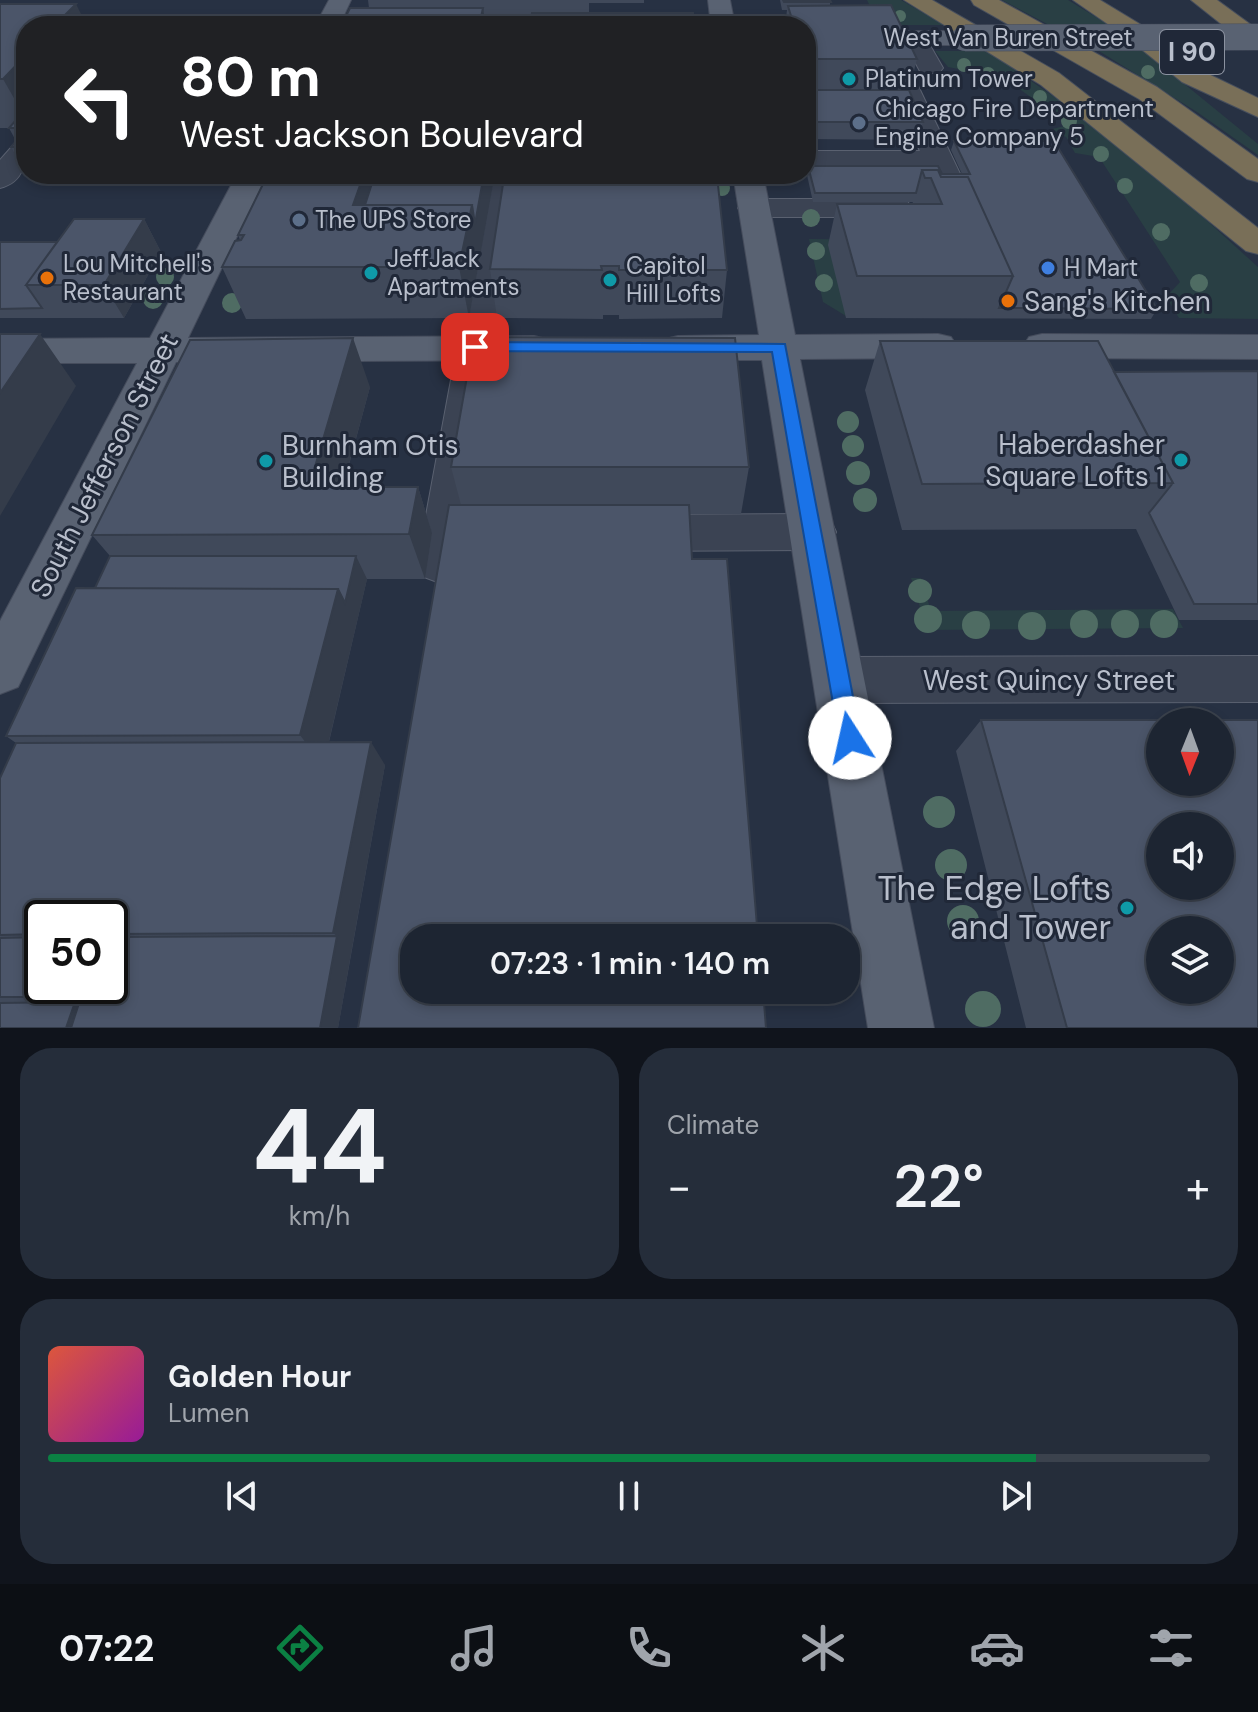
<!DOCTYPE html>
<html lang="en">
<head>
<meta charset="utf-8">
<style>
	body { margin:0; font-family:"DM Sans",sans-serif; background:#252d3a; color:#f1f3f6; height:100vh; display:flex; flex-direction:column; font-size:30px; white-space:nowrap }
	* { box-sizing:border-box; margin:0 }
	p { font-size:26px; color:#a0a5ac }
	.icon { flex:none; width:44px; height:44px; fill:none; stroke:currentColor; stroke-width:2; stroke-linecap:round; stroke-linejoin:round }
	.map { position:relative; height:1028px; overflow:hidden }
	.sheet { display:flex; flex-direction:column; gap:20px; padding:20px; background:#10141c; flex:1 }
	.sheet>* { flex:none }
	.hud { position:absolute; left:16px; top:16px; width:800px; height:168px; border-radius:32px; box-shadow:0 4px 12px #0003,0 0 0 2px #3b424d; background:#202124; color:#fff; overflow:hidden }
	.needle { width:52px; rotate:181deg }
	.tools { position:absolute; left:1146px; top:708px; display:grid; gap:16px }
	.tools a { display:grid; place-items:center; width:88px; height:88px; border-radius:50%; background:#1d2532; box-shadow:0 4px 12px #0003,0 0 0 2px #3b424d; font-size:40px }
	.speed { position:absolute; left:24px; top:900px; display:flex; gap:16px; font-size:40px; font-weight:700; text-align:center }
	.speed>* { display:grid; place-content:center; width:104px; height:104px; border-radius:50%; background:#1d2532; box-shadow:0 4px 12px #0003,0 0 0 2px #3b424d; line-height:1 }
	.speed .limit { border:4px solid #111; border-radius:12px; background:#fff; color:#111 }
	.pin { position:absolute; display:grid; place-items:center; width:68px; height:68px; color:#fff; margin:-34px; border-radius:16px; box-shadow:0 4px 12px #0006 }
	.me { position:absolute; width:88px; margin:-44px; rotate:350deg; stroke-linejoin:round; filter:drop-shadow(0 0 6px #0008) }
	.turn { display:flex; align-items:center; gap:28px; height:168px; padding:0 32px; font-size:36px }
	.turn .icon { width:104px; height:104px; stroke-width:2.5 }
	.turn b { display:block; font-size:56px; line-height:68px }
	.big { font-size:60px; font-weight:600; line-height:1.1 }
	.sheet .card { flex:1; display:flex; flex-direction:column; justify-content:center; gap:12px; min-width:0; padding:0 28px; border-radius:32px; background:#252d3a }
	.sheet .dial { align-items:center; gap:0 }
	.dial b { font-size:104px; line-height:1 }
	.song { display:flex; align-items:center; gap:24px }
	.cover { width:96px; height:96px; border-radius:12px; background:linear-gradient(135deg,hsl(10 70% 55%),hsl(300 70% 35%)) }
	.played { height:8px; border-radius:4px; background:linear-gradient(90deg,#0b8043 85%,#3b424d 85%) }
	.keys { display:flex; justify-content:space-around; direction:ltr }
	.heat { display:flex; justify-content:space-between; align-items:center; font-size:44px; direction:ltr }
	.sheet .tiles { flex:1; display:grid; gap:20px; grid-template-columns:1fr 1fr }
	.card:last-child { grid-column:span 2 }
	.trip { position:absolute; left:400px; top:924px; width:460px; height:80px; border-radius:32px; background:#1d2532; box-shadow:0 4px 12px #0003,0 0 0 2px #3b424d; font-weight:600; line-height:80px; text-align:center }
	.dock { display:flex; height:128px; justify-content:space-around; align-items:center; background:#0c0f14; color:#a0a5ac }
	.dock .icon { width:56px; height:56px }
	.dock .selected { color:#0b8043 }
	.dock b { font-size:36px; color:#f1f3f6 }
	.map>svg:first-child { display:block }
	.green { fill:#293f44 }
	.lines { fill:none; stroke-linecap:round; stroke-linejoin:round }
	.minor-casing { stroke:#5a6170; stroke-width:2 }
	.major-casing { stroke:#454c5c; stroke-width:2 }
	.highway-casing { stroke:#464e5d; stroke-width:2 }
	.minor { fill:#3b4353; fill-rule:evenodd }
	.major { fill:#596272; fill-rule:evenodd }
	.highway { fill:#796f58; fill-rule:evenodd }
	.major-bridge-casing { stroke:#454c5c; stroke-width:27; stroke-linecap:butt }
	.major-bridge { stroke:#596272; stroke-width:26 }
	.tree { fill:#4f6c63 }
	.wall { fill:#40495a; fill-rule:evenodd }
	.shaded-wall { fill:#343c4a }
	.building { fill:#4b5569; stroke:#343c4a; stroke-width:2; fill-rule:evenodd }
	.route { fill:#1a73e8; stroke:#114b97; stroke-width:2 }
	.culture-dot { fill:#0f9aa8; stroke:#202838; stroke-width:3 }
	.service-dot { fill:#5c6f8a; stroke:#202838; stroke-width:3 }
	.shop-dot { fill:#3f7fe0; stroke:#202838; stroke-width:3 }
	.food-dot { fill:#e8710a; stroke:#202838; stroke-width:3 }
	.labels { text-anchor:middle; stroke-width:6; stroke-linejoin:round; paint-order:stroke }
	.far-street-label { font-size:24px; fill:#b9bfcc; stroke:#202838 }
	.far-poi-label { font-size:24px; fill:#b9bfcc; stroke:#202838; text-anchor:start }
	.shield { fill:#202838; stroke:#8b92a0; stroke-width:2 }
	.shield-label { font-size:26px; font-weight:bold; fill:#b9bfcc }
	.poi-label { font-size:28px; fill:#b9bfcc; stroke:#202838; text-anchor:start }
	.street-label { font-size:28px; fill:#b9bfcc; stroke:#202838 }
	.near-poi-label { font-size:34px; fill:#b9bfcc; stroke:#202838; text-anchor:end }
</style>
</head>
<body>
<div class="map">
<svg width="1258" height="1028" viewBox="0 0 1258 1028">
	<rect width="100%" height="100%" fill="#273143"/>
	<path class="green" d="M867,0h34l43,25h-90l23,-4z
		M1002,0h66l41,25h-60z
		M935,51h53l85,59 108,87 77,70v52l-79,-1 -13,-21 14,-15 -81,-125 -24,-4 -9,-16 -14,-8 17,-4 -66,-48 -18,3 -11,-8 -26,-5z
		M1099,51h45l114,93v11l-61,-43z
		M809,239l87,1 -50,76 -23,-14z
		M911,578h10l10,33 242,-2 10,19 -256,2z"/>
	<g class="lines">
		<defs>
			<path id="minor" d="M914,31l9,2 20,35 -4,5h-18l-19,-35 3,-5z
				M897,61l9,3 4,5 53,111 -4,6 -11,3 -11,-3 -9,-17h-122v-18h114l-36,-82 4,-5z
				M26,139c0,22 -1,43 -26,49v-28l16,-18z
				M489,174h30l-56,390 -7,13 -16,6 -16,-6 -7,-13z
				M754,199h142l11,2 5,7 -5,7 -11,2h-142l-11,-2 -5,-7 5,-7z
				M814,514l16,5 6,13 -6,13 -16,5 -182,1 -16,-5 -6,-13 6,-13 16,-5z
				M1258,656v46l-418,1 -18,-7 -7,-16 7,-16 18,-7z"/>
			<path id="major" d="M329,0h22l-12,26h-24z
				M708,0h22l5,26h-24z
				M806,31h159l9,2 3,5 -3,5 -9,2h-159z
				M237,174h30l-79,164 346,-2 13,3 6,9 -6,9 -13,3 -358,2 -158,325 -18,7v-73l137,-258h-137v-24l150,-1z
				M733,174h30l32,161 143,-1 13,3 6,9 -6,9 -13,3 -138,1 134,669h-66l-106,-668h-84l-13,-3 -6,-9 6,-9 13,-3 81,-1z
				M1042,334l216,1v24l-216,-1 -13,-3 -6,-9 6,-9z"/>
			<path id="highway" d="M904,0h28l127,73 199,155v26l-12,-3 -205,-166z
				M971,0h28l158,87 101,72v23l-11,-3 -108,-80 -165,-94z
				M1073,0h27l43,26 57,44 58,28v19l-76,-35 -57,-46z
				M1191,0h26l41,30v18l-9,-2z"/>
		</defs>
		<use href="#minor" class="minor-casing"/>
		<use href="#major" class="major-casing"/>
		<use href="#highway" class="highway-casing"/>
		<use href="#minor" class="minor"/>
		<use href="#major" class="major"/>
		<use href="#highway" class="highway"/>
		<defs>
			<path id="major-bridge" d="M965,38l293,-1"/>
		</defs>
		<use href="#major-bridge" class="major-bridge-casing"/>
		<use href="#major-bridge" class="major-bridge"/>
	</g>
	<g class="tree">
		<circle cx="900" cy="16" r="6"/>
		<circle cx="964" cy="65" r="7"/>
		<circle cx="1148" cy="72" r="7"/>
		<circle cx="988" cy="74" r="7"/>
		<circle cx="1014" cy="80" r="7"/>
		<circle cx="1040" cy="97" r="7"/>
		<circle cx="1069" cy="121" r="8"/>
		<circle cx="1101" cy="154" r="8"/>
		<circle cx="1125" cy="186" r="8"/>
		<circle cx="722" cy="188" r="8"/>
		<circle cx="811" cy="218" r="9"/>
		<circle cx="1161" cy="232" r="9"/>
		<circle cx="816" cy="251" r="9"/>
		<circle cx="165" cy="277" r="9"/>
		<circle cx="824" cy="283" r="9"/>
		<circle cx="1199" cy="283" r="9"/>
		<circle cx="153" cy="299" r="10"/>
		<circle cx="232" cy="303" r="10"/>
		<circle cx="848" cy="422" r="11"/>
		<circle cx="853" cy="446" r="11"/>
		<circle cx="858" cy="473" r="12"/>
		<circle cx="865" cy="500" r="12"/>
		<circle cx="920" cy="591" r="12"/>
		<circle cx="928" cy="619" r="14"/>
		<circle cx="1084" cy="624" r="14"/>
		<circle cx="1125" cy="624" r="14"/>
		<circle cx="1164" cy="624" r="14"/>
		<circle cx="976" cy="625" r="14"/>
		<circle cx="1032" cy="626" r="14"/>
		<circle cx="939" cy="812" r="16"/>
		<circle cx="951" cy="865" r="16"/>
		<circle cx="963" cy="921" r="16"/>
		<circle cx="983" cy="1009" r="18"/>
	</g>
	<path class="wall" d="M368,0h276v3h-55v10l-59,8h-45l1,5h-7l-110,-18z
		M780,0h50v5l87,54 -8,31 14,32 -5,18 -112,-1v-113h-21l2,-16h-5z
		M0,4l26,22v147l-15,-26 5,-6 -7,-13h-9z
		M954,141l203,168 -6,10 -305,-1 -18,-73 9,-41h75l1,-2h-100l-6,-27 1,-9h130l4,8h20l-11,-24z
		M63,174h141l-2,3h-138z
		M268,174h225l1,5 -25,139 -223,1 -24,-52 18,-27 -2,-5z
		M511,184l216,86 -5,48 -103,1v-4h-16v4l-106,-1 -7,-49z
		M144,219l17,33 -37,66h-124v-76h57z
		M880,341l234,31 144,-1v249h-79l-43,-91 -234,1 -37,-140z
		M370,387l-27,100h75l14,46 -7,46h-58l-38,163 56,23 -47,263h-338v-250l16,-35 -10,-7 89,-148 15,-32 -18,-21zM42,918h68v68h-68z
		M451,467h298l-8,47h-52l3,45 66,379 -297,-433z
		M981,720l277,308h-232l-70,-277z"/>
	<path class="shaded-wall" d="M76,4l11,22h-33z
		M483,8l3,18h-7z
		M26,55v64l-23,-40z
		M364,174h11l3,49 -25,-18z
		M484,174h9l1,5 -25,139 -10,-51 13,-62z
		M144,219l17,33 -37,66 -20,-33z
		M40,334l36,52 -76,130v-123z
		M353,338l17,49 -40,146 -21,-46z
		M418,487l14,46 -7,46 -16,-45z
		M356,556l11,23 -44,187 -23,-31 38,-146z
		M371,742l14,23 -33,183 -19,-15z
		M337,936l15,12 -14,80h-18z
		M75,1002l11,4 -8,22h-12z"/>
	<path class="building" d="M783,0h47l1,2h-47z
		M0,4h76l-22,22h-28v29l-23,24h-3z
		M891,5l26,54h-111v-33h-12l-6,-20z
		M350,8h133l-4,18h-138z
		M532,13h161l1,13h-164z
		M806,90h103l14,32h-117z
		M23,112h3v16h-17z
		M22,134h4v13h-15z
		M954,141h100l103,168 -158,-1 14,-32 -45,-99h-27l-3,-7h-16l-6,23h-101l-7,-27h130l4,8h28z
		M922,170h16l3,7h27l45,99h-156l-20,-72h105l-11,-26h-6z
		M268,174h96l-11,31h119l-13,62h-237l13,-26 6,-1 3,-5h-6z
		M375,174h109l-9,50 -3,-19h-107z
		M513,174h196l2,11 -200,-1z
		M503,184l215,1 9,85h-108v-4h-18l1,4 -112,-1z
		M74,219h70l-40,66h-78z
		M0,242h57l-31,43 16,23 -42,1z
		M0,334h40l-40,59z
		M474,337l261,1 14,129h-298z
		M353,338l-44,149h109l-9,47 -317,1 98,-195z
		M880,341h218l75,142 -251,1z
		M1258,371v233h-64l-45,-91 24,-30 -59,-111z
		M449,505h240l3,54h35l31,379h-344v52h349l3,38h-408z
		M110,556h246l-11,47 -7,-14 -243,-1z
		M76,588l262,1 -38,146 -294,1z
		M981,720h277v308h-191zM1160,722h60v60h-60zM1160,826h60v60h-60zM1160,930h60v60h-60z
		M371,742l-38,191 -223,1v-16h-68v16l-42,1v-157l16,-35z
		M337,936l-17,92h-249l10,-31h-81v-59l42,-1v49h68v-49z
		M75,1002l-9,26h-66v-25z"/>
	<path class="route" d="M475,342l310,2 76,394 -3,8 -8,3 -8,-3 -3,-8 -67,-386 -302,-1v-7z"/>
	<g class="culture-dot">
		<circle cx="849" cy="79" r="8"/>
		<circle cx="371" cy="273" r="8"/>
		<circle cx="610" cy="280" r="8"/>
		<circle cx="1181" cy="460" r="8"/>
		<circle cx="266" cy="461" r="8"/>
		<circle cx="1127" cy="908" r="8"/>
	</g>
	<g class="service-dot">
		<circle cx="859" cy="123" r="8"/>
		<circle cx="299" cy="220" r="8"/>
	</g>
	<circle class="shop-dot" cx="1048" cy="268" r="8"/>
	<g class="food-dot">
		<circle cx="47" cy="278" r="8"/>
		<circle cx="1008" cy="301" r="8"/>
	</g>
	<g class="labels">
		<g class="far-street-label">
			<text x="1008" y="46">West Van Buren Street</text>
		</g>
		<g class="far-poi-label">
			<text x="865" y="87">Platinum Tower</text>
			<text x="875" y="117">Chicago Fire Department<tspan x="875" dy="28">Engine Company 5</tspan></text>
			<text x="315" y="228">The UPS Store</text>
			<text x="387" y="267">JeffJack<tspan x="387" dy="28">Apartments</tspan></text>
			<text x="63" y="272">Lou Mitchell's<tspan x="63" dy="28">Restaurant</tspan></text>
			<text x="626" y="274">Capitol<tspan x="626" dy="28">Hill Lofts</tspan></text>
			<text x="1064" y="276">H Mart</text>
		</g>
		<rect class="shield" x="1160" y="30" width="64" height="44" rx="6"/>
		<g class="shield-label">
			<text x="1192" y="61">I 90</text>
		</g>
		<g class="poi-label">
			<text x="1024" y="311">Sang's Kitchen</text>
			<text x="1165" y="454" text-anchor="end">Haberdasher<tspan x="1165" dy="32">Square Lofts 1</tspan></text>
			<text x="282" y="455">Burnham Otis<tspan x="282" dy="32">Building</tspan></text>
		</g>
		<g class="street-label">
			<text transform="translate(104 465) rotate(-63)" y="10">South Jefferson Street</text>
			<text x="1049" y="690">West Quincy Street</text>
		</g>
		<g class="near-poi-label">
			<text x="1111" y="900">The Edge Lofts<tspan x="1111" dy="39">and Tower</tspan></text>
		</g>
	</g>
</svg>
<div class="tools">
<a><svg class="needle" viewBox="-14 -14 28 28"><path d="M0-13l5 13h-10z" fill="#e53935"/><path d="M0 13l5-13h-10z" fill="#a0a5ac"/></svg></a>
<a><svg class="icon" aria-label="sound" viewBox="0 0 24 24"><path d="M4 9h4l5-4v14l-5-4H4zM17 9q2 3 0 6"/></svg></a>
<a><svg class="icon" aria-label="layers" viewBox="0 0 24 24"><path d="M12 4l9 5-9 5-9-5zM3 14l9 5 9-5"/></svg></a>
</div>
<div class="speed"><div class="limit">50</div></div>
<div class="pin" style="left:475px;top:347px;background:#d93025"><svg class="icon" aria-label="arrive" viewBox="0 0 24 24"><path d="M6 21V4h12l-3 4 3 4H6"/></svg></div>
<svg class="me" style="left:850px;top:738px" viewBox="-20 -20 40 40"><circle r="19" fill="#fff"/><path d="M0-13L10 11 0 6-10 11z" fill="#1a73e8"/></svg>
<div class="trip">07:23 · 1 min · 140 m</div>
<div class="hud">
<div class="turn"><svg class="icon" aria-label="left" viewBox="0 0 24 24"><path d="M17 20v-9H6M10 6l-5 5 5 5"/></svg><div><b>80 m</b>West Jackson Boulevard</div></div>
</div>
</div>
<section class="sheet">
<div class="tiles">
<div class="card dial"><b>44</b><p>km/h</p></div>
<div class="card"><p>Climate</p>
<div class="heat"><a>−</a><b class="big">22°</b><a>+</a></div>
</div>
<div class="card">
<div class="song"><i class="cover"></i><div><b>Golden Hour</b><p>Lumen</p></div></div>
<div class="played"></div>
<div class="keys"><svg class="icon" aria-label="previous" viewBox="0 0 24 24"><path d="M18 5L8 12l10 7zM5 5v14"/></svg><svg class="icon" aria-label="pause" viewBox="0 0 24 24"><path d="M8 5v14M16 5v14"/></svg><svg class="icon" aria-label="next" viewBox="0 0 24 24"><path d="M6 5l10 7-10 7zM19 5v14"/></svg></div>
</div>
</div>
</section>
<nav class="dock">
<b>07:22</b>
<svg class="icon selected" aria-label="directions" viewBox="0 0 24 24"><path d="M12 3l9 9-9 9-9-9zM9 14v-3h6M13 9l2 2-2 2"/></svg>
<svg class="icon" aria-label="music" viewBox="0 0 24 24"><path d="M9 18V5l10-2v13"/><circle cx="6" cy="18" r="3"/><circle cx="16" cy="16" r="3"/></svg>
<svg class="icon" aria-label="phone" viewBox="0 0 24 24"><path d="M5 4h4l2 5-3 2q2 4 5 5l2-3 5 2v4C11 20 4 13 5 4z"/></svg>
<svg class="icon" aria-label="climate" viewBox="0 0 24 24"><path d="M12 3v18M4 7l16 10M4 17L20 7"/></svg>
<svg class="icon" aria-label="car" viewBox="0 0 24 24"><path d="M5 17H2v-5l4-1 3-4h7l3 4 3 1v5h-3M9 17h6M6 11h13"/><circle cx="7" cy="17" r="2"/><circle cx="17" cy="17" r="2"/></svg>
<svg class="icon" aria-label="filters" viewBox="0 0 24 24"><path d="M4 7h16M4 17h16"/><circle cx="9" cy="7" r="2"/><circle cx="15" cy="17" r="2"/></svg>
</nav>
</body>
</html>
